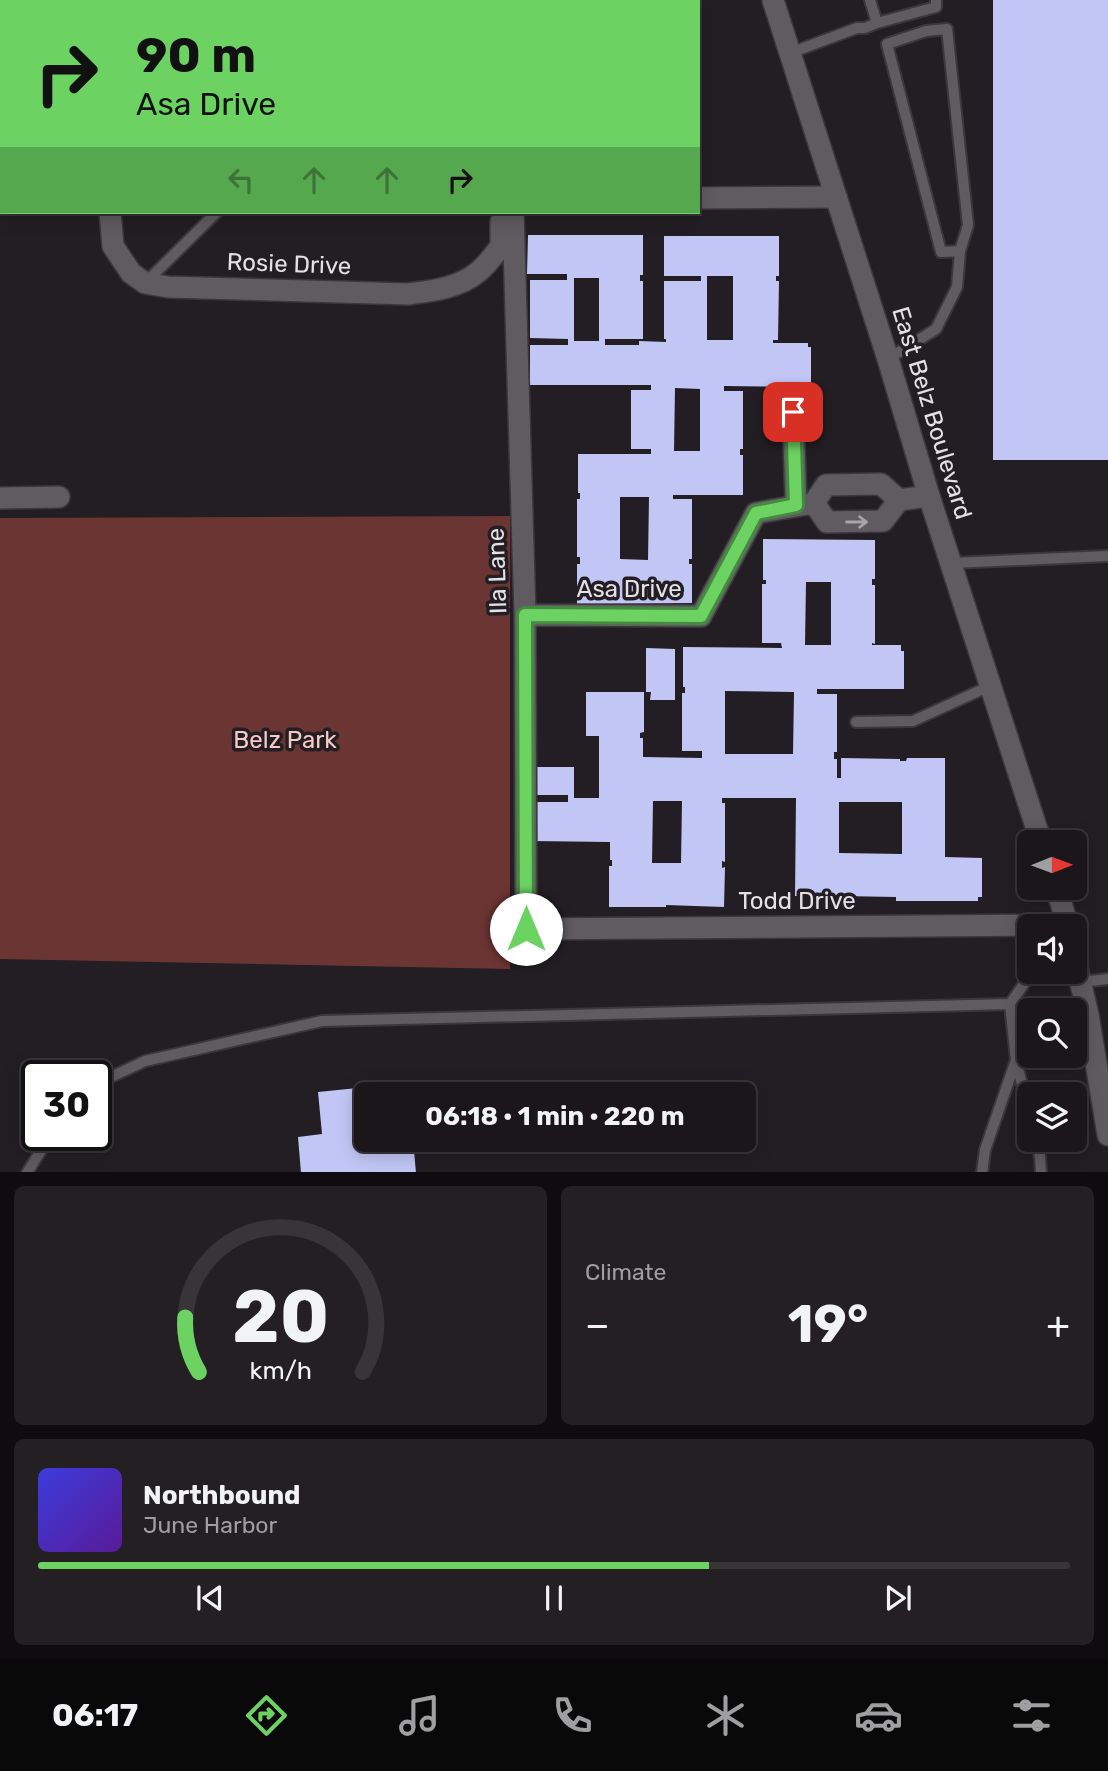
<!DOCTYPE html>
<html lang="en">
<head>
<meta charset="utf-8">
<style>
	body { margin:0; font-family:Rubik,sans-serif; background:#231f23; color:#f1f3f6; height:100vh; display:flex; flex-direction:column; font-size:26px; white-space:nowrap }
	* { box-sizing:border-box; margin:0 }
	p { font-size:23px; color:#9f9fa2 }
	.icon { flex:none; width:38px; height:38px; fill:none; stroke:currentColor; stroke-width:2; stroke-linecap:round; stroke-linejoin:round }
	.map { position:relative; height:1172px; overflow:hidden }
	.panel { display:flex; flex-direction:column; gap:14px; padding:14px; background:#0e0c0e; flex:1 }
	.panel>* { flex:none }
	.banner { position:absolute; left:0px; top:0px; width:700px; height:214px; box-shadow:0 4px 18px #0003,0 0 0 2px #383539; background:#6cd362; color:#111; overflow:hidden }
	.needle { width:46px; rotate:89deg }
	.fabs { position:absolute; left:1017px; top:830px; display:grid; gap:14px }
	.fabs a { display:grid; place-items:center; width:70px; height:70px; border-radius:10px; background:#1a161a; box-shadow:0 4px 18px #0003,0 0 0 2px #383539; font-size:35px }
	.speed { position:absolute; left:21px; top:1060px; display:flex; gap:14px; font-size:35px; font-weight:700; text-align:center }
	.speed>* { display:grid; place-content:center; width:91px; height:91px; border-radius:50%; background:#1a161a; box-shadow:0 4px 18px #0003,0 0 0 2px #383539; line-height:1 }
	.speed .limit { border:4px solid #111; border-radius:10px; background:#fff; color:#111 }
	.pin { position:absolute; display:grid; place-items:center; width:60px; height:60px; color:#fff; margin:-30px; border-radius:14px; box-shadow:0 4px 10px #0006 }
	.me { position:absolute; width:77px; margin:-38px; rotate:0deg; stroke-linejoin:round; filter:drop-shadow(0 0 5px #0008) }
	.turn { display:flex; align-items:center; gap:24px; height:147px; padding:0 21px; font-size:32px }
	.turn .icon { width:91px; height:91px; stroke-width:2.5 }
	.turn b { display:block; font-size:49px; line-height:60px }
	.lanes { display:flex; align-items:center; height:66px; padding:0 21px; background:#0003; justify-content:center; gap:35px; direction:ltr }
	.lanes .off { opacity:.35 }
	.big { font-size:52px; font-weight:700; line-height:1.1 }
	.panel .widget { flex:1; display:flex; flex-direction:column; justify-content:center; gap:10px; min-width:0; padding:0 24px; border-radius:10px; background:#231f23 }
	.panel .dial { align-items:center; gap:0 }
	.dial svg { height:182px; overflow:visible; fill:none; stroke:#383539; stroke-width:7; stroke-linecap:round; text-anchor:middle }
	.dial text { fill:#f1f3f6; stroke:none }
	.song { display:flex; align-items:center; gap:21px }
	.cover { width:84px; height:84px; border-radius:10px; background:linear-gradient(135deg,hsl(240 70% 55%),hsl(270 70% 35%)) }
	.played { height:7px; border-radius:4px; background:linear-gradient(90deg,#6cd362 65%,#383539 65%) }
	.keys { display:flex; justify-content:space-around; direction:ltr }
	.heat { display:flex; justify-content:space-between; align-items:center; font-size:38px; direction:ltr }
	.panel .tiles { flex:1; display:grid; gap:14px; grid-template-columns:1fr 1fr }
	.widget:last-child { grid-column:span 2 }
	.trip { position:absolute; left:354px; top:1082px; width:402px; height:70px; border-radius:10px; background:#1a161a; box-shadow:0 4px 18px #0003,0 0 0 2px #383539; font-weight:700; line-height:70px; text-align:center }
	.tabs { display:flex; height:112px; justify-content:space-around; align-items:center; background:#0a090a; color:#9f9fa2 }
	.tabs .icon { width:49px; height:49px }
	.tabs .current { color:#6cd362 }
	.tabs b { font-size:32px; color:#f1f3f6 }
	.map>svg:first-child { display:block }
	.green { fill:#6b3533 }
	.building { fill:#c1c6f4; fill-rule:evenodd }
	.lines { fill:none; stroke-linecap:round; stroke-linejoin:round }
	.service-casing { stroke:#3b383d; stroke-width:14 }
	.minor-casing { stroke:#3b383d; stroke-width:24 }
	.tertiary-casing { stroke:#3b383d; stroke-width:24 }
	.service { stroke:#5f5b61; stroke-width:10 }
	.minor { stroke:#5f5b61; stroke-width:21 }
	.tertiary { stroke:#5f5b61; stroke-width:21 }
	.oneway { stroke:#a8a5aa }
	.route-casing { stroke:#468940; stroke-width:18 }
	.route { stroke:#6cd362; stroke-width:12 }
	.labels { text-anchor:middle; stroke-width:7; stroke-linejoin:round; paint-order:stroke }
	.street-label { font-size:24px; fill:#e3e1e5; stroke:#221e23 }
	.park-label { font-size:24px; fill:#f9c9c5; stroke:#221e23 }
</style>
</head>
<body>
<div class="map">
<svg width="1108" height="1173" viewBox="0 0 1108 1173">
	<rect width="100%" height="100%" fill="#221e23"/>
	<path class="green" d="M510,516v453l-510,-10v-441z"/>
	<path class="building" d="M993,0h115v460h-115z
		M528,235h115v40h-3v6h3v58h-38v6h34v-4l27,1v-3h-2v-58h37v-5h-37v-40h115v40h-3v5h3l-1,59h-5v3h35v4h3v40l-87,-1v5h19v58h-3v6h3v40h-70v4h19v60h-3v5h3v39l-115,1v-40h3v-7h-3v-58h3v-6h-2v-39h73v-5h-20v-59h20v-5h-121v-40h38v-6l-38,-1v-58h37v-6h-40zM707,276h26v64h-26zM574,278h25v63h-25zM675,388l25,1v62h-26zM620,497h29l-1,63 -28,-1z
		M763,539l112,1v39h-3v6h3v59l-3,-1v2h29v6h3v38h-87v5h20v58h-3v7h3v19h4v-20l59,1v2h6l1,-3h38v99l37,1v39h-4v4h-82v-4l-56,-1v-1h-5v1h-40l1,-98h-74v5h3v59l-3,-1v7l3,-1 -1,40 -58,-2v2h-57v-41h3v-6h-2v-18l-80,-1v-39h38v-7h-37v-28h43v31h25v-62h-13v-44h58v40l-4,1v5h3v19l59,1v-7h-20v-58h3v-6h-2v-40l99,1 -1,-5h-19v-59h4v-4h-3zM806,582h25v63h-26zM725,691l69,1 -1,62h-68zM653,801h29l-1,62h-29zM839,802h63v52l-63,-1z
		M646,648l29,1v51h-25l1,-8h-5z
		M407,1083l1,11h-42v45h47l3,34h-115l-3,-36 24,-3 -4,-42z"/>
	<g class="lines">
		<defs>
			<path id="service" d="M877,23l59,-16v-7
				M790,53l67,-25h8l12,-5 -7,-23
				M145,283l72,-71
				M888,359l48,-30 21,-42 3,-36 8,-26 -21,-196 -21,2 -39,13 54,208 19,-1
				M952,563l156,-7
				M856,722l57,-1 79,-36
				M1081,982l27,-3
				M96,1084l49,-23 177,-40 688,-17
				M1029,1113l-13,-53 -6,-56 16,-23 22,-10
				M1036,1139l4,18 1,16
				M27,1173l23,-37
				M982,1173l3,-23 31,-90"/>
			<path id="minor" d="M166,2l2,-2
				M502,2v-2
				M698,198l138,-1
				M110,212l3,34 18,27 14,10 23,4 240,7c24,-3 51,-6 70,-22 9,-7 16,-17 23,-26v-24
				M513,212l12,403 1,314 542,-4
				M793,412l3,93
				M0,498l59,-1
				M814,503l13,19 56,-1 16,-21 30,-4
				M814,503l12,-18 55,-1 18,16
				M525,615l176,1 55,-103 58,-10"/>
			<path id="tertiary" d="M773,0l115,359 41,137 112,346
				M1056,887l12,39
				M1074,954l14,61 20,120"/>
		</defs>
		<use href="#service" class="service-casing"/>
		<use href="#minor" class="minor-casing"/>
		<use href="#tertiary" class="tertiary-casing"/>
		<use href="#service" class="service"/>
		<use href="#minor" class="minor"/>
		<use href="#tertiary" class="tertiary"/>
	</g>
	<defs><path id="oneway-shaft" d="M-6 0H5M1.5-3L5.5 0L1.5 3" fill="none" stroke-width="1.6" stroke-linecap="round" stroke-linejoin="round" transform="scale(1.75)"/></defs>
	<use class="oneway" href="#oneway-shaft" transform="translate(857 522)"/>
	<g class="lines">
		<defs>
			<path id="route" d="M526,929l-1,-314 176,1 55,-103 40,-8 -3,-93"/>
		</defs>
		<use href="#route" class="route-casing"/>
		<use href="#route" class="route"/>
	</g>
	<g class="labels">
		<g class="street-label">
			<text transform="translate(289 264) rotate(2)" y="8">Rosie Drive</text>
			<text transform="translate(932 413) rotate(73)" y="8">East Belz Boulevard</text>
			<text transform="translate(497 571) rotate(-92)" y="8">Ila Lane</text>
			<text x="629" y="597">Asa Drive</text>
			<text x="797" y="909">Todd Drive</text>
		</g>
		<g class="park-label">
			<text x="285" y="748">Belz Park</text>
		</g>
	</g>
</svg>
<div class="fabs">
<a><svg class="needle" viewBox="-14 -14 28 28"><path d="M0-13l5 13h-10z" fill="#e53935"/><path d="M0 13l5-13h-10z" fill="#9f9fa2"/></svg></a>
<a><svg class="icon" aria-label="sound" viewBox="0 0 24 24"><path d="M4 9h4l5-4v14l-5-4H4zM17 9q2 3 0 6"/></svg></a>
<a><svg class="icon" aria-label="search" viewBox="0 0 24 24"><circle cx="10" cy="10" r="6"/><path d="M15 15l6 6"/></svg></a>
<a><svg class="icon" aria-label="layers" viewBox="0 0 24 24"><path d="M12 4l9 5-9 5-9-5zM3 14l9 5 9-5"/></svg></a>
</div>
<div class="speed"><div class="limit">30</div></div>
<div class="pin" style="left:793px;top:412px;background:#d93025"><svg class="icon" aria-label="arrive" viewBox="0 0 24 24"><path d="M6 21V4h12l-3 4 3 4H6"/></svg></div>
<svg class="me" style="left:526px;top:929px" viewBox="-20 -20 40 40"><circle r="19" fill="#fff"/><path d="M0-13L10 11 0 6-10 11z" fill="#6cd362"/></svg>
<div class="trip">06:18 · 1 min · 220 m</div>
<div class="banner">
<div class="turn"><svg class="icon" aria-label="right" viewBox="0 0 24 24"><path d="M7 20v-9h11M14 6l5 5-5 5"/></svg><div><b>90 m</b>Asa Drive</div></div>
<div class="lanes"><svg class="icon off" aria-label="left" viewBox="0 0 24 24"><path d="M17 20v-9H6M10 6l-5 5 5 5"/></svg><svg class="icon off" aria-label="ahead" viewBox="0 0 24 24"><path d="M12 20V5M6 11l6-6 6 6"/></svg><svg class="icon off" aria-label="ahead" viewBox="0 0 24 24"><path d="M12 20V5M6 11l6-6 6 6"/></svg><svg class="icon" aria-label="right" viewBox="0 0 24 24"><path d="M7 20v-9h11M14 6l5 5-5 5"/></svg></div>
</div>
</div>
<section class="panel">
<div class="tiles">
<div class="widget dial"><svg viewBox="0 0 100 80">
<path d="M14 69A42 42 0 1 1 86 69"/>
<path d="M14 69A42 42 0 0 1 8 45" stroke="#6cd362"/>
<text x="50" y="56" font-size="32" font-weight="700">20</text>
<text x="50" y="72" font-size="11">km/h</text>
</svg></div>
<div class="widget"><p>Climate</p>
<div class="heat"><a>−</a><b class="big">19°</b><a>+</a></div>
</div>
<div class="widget">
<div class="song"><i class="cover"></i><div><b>Northbound</b><p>June Harbor</p></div></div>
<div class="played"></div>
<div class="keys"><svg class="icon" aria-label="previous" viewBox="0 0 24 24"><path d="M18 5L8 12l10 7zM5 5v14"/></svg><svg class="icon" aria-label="pause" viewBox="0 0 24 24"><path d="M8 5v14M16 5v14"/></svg><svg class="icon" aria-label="next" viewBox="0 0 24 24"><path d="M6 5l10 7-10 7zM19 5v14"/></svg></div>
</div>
</div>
</section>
<nav class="tabs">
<b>06:17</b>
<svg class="icon current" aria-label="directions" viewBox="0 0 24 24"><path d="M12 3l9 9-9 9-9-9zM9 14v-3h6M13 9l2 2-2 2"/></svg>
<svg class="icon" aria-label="music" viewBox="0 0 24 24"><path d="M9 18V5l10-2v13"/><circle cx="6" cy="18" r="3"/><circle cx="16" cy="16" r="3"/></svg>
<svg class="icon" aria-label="phone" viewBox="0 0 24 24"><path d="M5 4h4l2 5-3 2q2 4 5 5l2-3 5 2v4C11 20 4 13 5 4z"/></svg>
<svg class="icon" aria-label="climate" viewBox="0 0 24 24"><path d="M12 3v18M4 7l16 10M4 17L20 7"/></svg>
<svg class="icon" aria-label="car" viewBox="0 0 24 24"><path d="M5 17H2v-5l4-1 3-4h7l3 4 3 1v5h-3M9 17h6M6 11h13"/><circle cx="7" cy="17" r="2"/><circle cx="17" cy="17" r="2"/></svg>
<svg class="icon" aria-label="filters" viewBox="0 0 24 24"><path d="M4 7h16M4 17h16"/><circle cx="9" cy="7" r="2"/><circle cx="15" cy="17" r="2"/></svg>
</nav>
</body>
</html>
